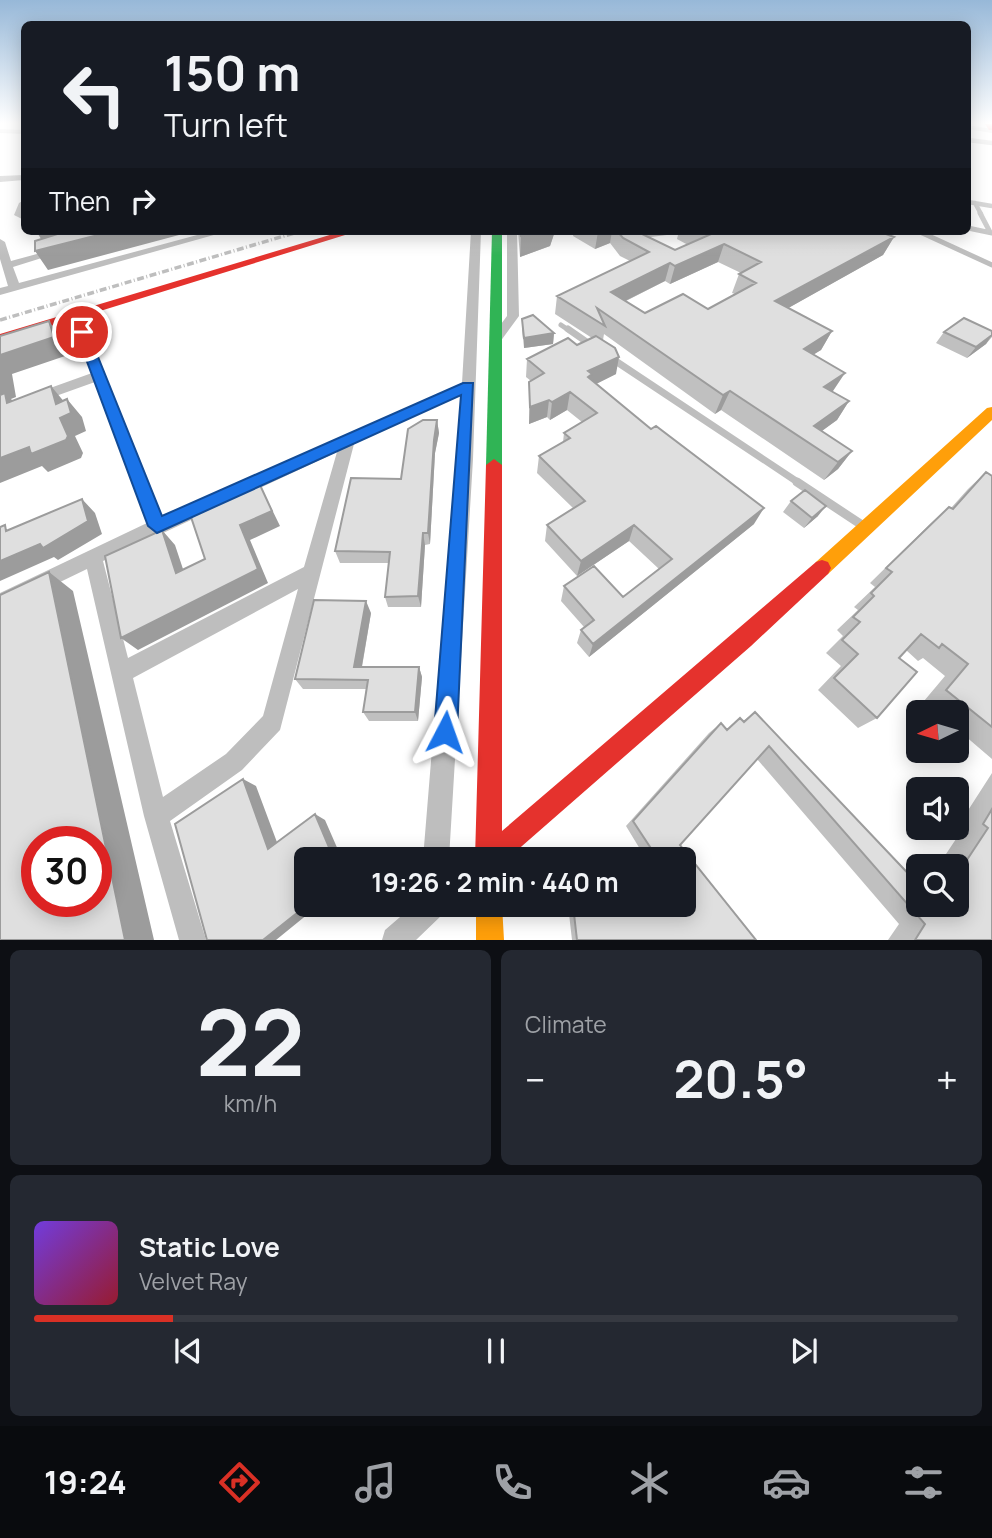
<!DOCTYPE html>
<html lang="en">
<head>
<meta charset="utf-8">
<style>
	body { margin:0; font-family:Manrope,sans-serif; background:#242831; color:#f1f3f6; height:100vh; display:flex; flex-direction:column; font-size:26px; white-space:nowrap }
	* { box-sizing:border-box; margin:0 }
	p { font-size:23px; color:#9ea1a6 }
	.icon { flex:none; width:38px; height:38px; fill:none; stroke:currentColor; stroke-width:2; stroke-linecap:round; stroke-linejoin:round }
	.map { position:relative; height:940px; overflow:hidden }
	.drawer { display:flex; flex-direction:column; gap:10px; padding:10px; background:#0d0f14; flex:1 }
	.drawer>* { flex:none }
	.guide { position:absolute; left:21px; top:21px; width:950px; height:214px; border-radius:10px; box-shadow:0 4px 18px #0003; background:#171b24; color:#f1f3f6; overflow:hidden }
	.needle { width:46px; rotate:265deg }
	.controls { position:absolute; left:906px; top:700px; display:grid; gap:14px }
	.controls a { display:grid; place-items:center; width:63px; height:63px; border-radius:10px; background:#171b24; box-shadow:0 4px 18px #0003; font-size:35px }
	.speed { position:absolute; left:21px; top:826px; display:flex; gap:14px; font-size:35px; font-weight:700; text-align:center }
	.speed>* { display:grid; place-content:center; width:91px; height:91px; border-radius:50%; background:#171b24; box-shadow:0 4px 18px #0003; line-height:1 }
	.speed .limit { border:10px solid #d22; background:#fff; color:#111 }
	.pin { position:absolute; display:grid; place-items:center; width:60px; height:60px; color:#fff; margin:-30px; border:4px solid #fff; border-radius:50%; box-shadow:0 2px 7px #0007 }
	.me { position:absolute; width:77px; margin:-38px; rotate:4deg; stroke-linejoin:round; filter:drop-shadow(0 0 5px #0008) }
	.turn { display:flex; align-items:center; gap:24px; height:147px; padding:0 28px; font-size:32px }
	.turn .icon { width:91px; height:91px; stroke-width:2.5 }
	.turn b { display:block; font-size:49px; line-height:60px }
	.then { display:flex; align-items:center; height:66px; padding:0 28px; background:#0003; gap:14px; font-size:26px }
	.big { font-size:52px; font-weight:700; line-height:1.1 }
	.drawer .tile { flex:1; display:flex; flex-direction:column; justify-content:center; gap:10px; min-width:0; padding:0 24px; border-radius:10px; background:#242831 }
	.drawer .dial { align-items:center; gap:0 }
	.dial b { font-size:91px; line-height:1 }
	.song { display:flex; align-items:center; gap:21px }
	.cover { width:84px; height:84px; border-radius:10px; background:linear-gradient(135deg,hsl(260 70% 55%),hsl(350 70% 35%)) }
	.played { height:7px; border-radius:4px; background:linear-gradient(90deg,#d93025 15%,#363941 15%) }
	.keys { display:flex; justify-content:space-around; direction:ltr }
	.heat { display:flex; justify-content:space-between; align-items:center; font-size:38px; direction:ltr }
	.drawer .tiles { flex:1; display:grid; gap:10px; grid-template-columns:1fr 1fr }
	.tile:last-child { grid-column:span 2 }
	.trip { position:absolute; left:294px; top:847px; width:402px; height:70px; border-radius:10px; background:#171b24; box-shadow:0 4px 18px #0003; font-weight:700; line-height:70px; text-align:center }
	.tab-bar { display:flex; height:112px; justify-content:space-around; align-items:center; background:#090b0e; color:#9ea1a6 }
	.tab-bar .icon { width:49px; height:49px }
	.tab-bar .on { color:#d93025 }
	.tab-bar b { font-size:32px; color:#f1f3f6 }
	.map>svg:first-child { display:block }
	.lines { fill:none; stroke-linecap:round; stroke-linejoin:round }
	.lane-far3 { stroke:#bebebe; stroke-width:4.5 }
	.lane-far2 { stroke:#bebebe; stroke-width:5 }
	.lane-far1 { stroke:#bebebe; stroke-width:7 }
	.lane { stroke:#bebebe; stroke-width:9 }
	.street { fill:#bebebe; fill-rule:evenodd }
	.fast { fill:#30b455; fill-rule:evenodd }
	.slow { fill:#ff9f0a; fill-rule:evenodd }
	.jam { fill:#e5322d; fill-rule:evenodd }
	.rail { stroke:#bebebe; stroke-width:3.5; stroke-dasharray:7 2.5 1 2.5; stroke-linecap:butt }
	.wall { fill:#c0c0c0; fill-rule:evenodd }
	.shaded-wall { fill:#9c9c9c }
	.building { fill:#dfdfdf; stroke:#9c9c9c; stroke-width:2; fill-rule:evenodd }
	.route { fill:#1a73e8; stroke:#114b97; stroke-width:2 }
</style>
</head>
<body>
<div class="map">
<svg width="992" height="940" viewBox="0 0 992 940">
	<rect width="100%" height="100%" fill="#fff"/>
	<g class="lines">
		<path class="lane-far3" d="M968,140l24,3
			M968,202l24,4
			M975,203l6,11"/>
		<path class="lane-far2" d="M980,213l10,19
			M968,228l24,5
			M918,231l74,34
			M646,235l33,-4
			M561,325l9,6"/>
		<path class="lane-far1" d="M568,329l23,16
			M611,358l188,125"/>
		<path class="lane" d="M797,482l68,45"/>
		<path class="street" d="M968,125l24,4v4l-24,-4z
			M0,129l24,1v4l-24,-1z
			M24,175v5l-24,2v-6z
			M24,200v20l-10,-5 5,-12z
			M212,231h16l-228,64v-7l8,-2 -8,-27v-20l5,3 6,19 48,-13 5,3 -51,16 6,16z
			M471,231h10l-8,228 -24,400h-26l38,-464 -107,49 -74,286 -38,40 -72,51 36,119h-27l-35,-124 -57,-247 -87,42v-18l147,-70 -52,-141 -95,34v-10l92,-33 -22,-58 6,-4 4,1 82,204 300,-133zM337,452l-33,115 -176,91 -25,-97zM298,589l-35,127 -37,38 -63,43 -30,-119z
			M507,231h10l2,85 -19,26 -4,1 -6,-4 17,-23z
			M414,905h33l-4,9 -27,26h-34l3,-10z"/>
		<path class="fast" d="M492,231h10v234l-8,6 -8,-6z"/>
		<path class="slow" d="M992,407v13l-164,154 -6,2 -6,-2 -3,-6 3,-6 171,-154z
			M476,905h26l2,35h-28z"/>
		<path class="jam" d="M985,124h7v6h-3z
			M343,231h15l-358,111v-8z
			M494,459l8,6v366l314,-269 6,-2 6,2 3,6 -3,6 -77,72 -244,213h-32l11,-394z"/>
		<path class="rail" d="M0,320l301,-89"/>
	</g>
	<path class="wall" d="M968,124h5l-5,9z
		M518,231h37l-5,15 -30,11z
		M574,231h67l1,3 33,16 13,-5 -11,-6 2,-8h199l16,6 -11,18 -95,53 44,23 -11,19 -8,4 20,38 16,9 -12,19 -16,11 31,20 -14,18 -14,11 -103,-70 -6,4 -111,-80 -1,6 13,34 -20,10 158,140 -165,133 -12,-14 4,-13 3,-3 -23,-26 3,-15 59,11 36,-28 -30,-28 -52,35 -32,-35 2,-16 26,-17 -36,-35 2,-17 24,-14 1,-9 18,-11 -15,-12 -17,10 -3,-3 -18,7v-42l2,-1 -5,-4 1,-18 50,-14 15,-7 -37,-24 2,-18 73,-35 -10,-5 -10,-13 -15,6 -22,-13zM718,262l23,11 -2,1 -7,19 3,1 -27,15 -63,4 -19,-12 39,-20 5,3z
		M522,319l32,14 -1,11 -29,4 -2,-18z
		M992,331v6l-6,7 -19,14 -31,-15 8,-11z
		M437,420l2,13 -4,20 -5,91 -5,1 -4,62h-33l-3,-10 4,-34h-49l-5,-12 66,-72z
		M986,472l6,4v283l-35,-30v-17h-20l-13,-11 21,-25 -22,-18 -5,3 -12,-11 -7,8 -22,60 -19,10 -40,-38 23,-24 -15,-13 17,-17 -6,-6 21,-20 -4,-3 21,-20 -5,-4 61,-60 18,-16 2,1 17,-19z
		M791,501l27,15 -14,12 -21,-16z
		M371,613l-9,54h57l3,10 -4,44h-49l-6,-9 3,-23h-63l-8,-10z
		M755,712l164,193h38v-39h-19l22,-33 -4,-4 36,-56v167h-104l11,-16 -142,-165 -77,86 76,95h-184l-4,-35h116v-46h-38l-20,-33 83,-93 12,-10 6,7 13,-12 3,3z"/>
	<path class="shaded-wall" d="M36,231h158l-146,39 -13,-19 12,-3z
		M537,231h18l-5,15 -30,11 1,-21z
		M599,231h13l-2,12 -15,6 3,-17z
		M894,237l-11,18 -116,65 8,-19z
		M724,244l-6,18 -48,22 5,-18z
		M670,263l-5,18 -58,29 4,-18z
		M49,321l13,18 6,16 -56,19 4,23 -5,2 11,12 -22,-7v-49z
		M832,331l-11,19 -27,17 10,-18z
		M554,333l-1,11 -29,4v-10z
		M992,335l-6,9 -19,14 9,-11z
		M619,357l-3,17 -26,13 -2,-16z
		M845,373l-12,18 -20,14 11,-18z
		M51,386l15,18 1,-5 15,18 4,14 -11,5 8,17 -2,5 -33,14 -6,-6 -42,17v-25l60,-40z
		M730,391l-9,19 -6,4 8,-19z
		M570,392l-3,18 -17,10 2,-18z
		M549,400l-2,17 -18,7 1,-17z
		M849,401l-12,19 -30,22 7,-16z
		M437,420l2,13 -4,20 -5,91 -2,-11 6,-93z
		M852,451l-14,18 -14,11 14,-18z
		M260,485l20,41 -30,14 18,43 -130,67 -17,-12 119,-113z
		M82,499l13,14 7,21 -44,26 -4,-3 -54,24v-20z
		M826,506l-8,10 -14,12 8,-10z
		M764,508l-10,16 -165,133 4,-13z
		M634,525l-5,16 -52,35 4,-15z
		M162,530l13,15 14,42 -13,-14z
		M423,533l2,12 -4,62 -3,-11z
		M49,572l24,19 81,349h-29z
		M366,601l5,12 -11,64 -6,-10z
		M419,667l3,10 -4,44 -3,-9z
		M243,779l13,7 25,67 -13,-4z
		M315,814l10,6 17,39h-8z
		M307,905h12l-43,35h-13z"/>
	<path class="building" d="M67,231h47l-79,20v-10z
		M520,231h17l-16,5z
		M617,231h24l1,3 33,16 34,-15 -9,-4h178l16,6 -119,64 57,30 -28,18 41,24 -21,14 25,14 -35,25 38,25 -14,11 -108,-71 -7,4 -126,-87 8,18 -48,-30 92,-44 -26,-14zM724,244l37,18 -22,12 17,9 -48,26 -25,-15 -38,19 -34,-21 59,-29 5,3z
		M533,315l21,18 -30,5 -2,-19z
		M964,318l28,13v4l-16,12 -32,-15z
		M49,321l5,16 -54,18v-19z
		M596,336l19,12 4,9 -31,14 4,3 -4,3 63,52 5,-3 108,82 -171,136 -12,-14 13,-10 -30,-34 30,-20 29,31 49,-38 -38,-34 -53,36 -34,-36 38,-24 -46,-45 31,-18 -6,-5 33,-20 -27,-21 -18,10 -3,-2 -19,7 -1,-25 15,-9 -17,-14 41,-21 9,7z
		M51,386l5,18 11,-5 4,14 -11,5 8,18 -2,4 -35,14 -2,-7 -29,11v-63l5,-2 2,10z
		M423,420h14l-3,20 -6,93h-5l-5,63 -33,1 5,-45 -55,-1 16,-73 50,1 7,-50z
		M986,472l6,4v251l-46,-37 22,-26 -26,-20 -3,4 -18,-14 -22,24 18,14 -40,46 -43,-40 24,-24 -16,-14 18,-18 -7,-5 21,-21 -3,-3 21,-21 -6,-4 63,-61 4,2z
		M260,485l12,26 -32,14 18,44 -137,69 -16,-82 57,-26 14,43 29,-14 -15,-45z
		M805,490l21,16 -14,12 -21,-17z
		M82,499l6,22 -45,27 -3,-4 -40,17v-34l5,-2 1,6z
		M49,572l76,368h-125v-345zM37,842h59v59h-59z
		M314,600l52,1 -12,66h65l-4,45h-52l5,-32 -73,-1z
		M755,712l164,173v20h38v-30l31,-47 -5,-4 9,-15v131h-77l10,-16 -156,-178 -89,99 76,95h-179l-4,-35h111v-46h-26l-25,-38 88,-98 6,7 13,-12 4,4z
		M243,779l25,70 47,-35 19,45h-28l1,46 -44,35h-56l-32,-116z
		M614,851l5,8h-14z"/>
	<linearGradient id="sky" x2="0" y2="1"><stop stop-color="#97b8d8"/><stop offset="0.48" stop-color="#fff"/><stop offset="1" stop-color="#fff" stop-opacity="0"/></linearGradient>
	<rect width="992" height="256" fill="url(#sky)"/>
	<path class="route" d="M78,330l10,2 74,184 301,-133h10l-16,349 -4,8 -8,3 -8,-3 -3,-8 27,-337 -304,138 -9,-7 -72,-194z"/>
</svg>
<div class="controls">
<a><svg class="needle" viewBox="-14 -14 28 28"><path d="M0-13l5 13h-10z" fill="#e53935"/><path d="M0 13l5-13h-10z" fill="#9ea1a6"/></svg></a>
<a><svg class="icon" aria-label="sound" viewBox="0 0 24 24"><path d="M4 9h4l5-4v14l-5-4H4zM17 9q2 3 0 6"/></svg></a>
<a><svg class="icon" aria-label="search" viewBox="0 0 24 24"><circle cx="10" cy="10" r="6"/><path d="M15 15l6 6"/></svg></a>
</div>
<div class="speed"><div class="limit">30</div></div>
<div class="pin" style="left:82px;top:332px;background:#d93025"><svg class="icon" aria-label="arrive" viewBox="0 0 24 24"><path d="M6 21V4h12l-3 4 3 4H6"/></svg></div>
<svg class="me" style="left:445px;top:732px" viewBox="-20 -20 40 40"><path d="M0-17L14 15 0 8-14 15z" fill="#1a73e8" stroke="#fff" stroke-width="4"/></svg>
<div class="trip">19:26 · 2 min · 440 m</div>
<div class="guide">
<div class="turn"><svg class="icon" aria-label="left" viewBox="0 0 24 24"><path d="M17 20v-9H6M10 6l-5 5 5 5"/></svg><div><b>150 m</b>Turn left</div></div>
<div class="then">Then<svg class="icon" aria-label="right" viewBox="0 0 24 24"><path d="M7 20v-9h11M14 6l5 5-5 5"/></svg></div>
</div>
</div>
<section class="drawer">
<div class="tiles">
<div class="tile dial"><b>22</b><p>km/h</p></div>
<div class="tile"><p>Climate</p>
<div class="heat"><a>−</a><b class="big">20.5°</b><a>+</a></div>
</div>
<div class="tile">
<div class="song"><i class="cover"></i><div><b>Static Love</b><p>Velvet Ray</p></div></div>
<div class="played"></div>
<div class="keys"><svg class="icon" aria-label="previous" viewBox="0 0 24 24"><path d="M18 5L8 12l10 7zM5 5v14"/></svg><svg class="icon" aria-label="pause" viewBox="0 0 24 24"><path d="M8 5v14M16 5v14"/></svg><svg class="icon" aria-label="next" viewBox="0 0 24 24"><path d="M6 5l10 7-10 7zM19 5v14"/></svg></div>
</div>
</div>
</section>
<nav class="tab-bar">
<b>19:24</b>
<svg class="icon on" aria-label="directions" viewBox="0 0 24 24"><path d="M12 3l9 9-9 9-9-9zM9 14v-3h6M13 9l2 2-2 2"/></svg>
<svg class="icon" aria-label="music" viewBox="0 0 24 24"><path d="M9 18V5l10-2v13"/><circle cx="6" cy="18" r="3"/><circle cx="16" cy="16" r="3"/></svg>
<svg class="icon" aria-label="phone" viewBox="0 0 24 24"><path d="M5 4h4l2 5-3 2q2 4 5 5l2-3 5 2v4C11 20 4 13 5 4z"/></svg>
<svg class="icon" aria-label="climate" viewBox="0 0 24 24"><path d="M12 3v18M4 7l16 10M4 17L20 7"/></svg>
<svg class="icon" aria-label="car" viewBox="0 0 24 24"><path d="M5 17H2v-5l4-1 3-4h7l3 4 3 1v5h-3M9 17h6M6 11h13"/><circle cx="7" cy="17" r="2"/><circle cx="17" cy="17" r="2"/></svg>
<svg class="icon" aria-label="filters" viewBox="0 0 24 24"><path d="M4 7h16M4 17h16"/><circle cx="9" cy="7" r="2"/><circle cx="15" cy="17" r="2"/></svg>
</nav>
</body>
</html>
